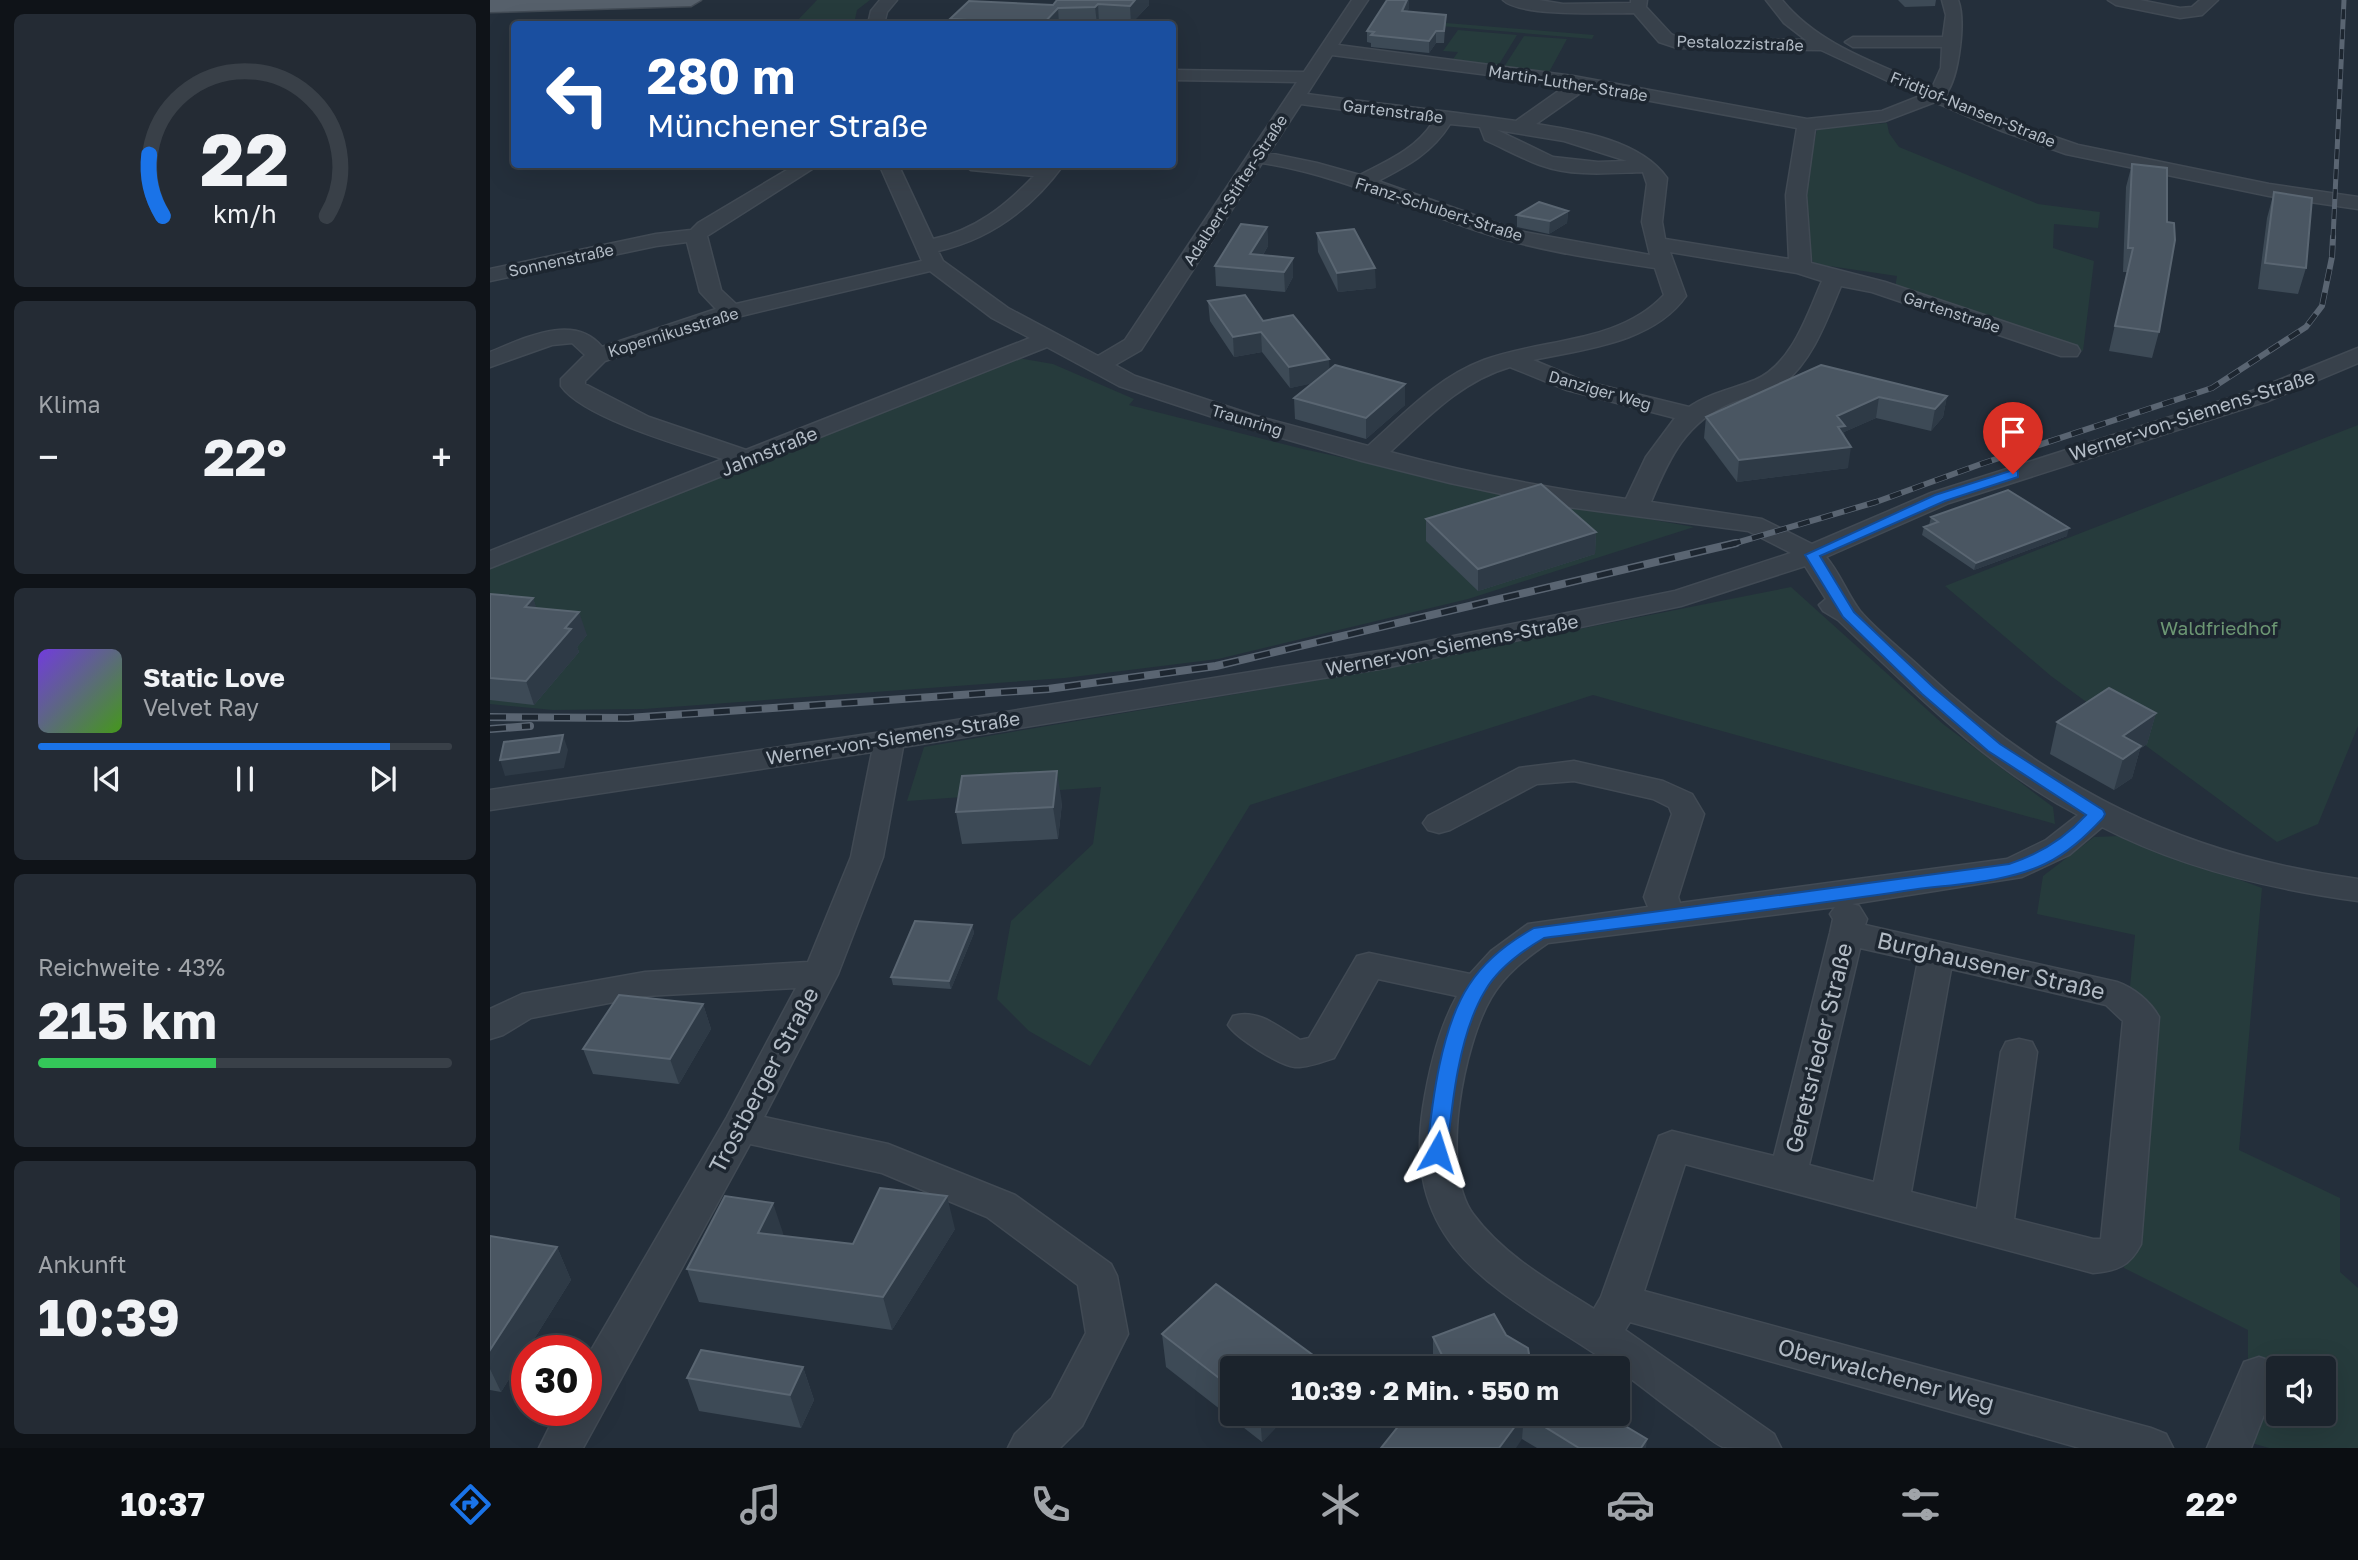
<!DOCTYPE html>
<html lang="de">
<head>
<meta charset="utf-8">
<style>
	body { margin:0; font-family:"Golos Text",sans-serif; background:#242b34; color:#f1f3f6; height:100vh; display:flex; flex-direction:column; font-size:26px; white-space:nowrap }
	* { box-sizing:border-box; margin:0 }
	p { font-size:23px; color:#a0a4a9 }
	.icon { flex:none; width:38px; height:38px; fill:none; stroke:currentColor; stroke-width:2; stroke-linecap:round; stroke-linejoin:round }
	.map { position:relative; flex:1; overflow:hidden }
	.sheet { display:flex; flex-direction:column; gap:14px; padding:14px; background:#0f1318; width:490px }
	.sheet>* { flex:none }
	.banner { position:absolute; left:21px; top:21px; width:665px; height:147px; border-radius:7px; box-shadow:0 7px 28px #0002,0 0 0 2px #394048; background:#1a4fa0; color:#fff; overflow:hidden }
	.buttons { position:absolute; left:1776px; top:1356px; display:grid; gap:14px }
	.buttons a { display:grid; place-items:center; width:70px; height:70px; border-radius:7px; background:#1b232c; box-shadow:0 7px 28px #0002,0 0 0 2px #394048; font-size:35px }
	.speed { position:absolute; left:21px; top:1335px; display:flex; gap:14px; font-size:35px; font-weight:700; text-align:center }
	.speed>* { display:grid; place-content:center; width:91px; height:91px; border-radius:50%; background:#1b232c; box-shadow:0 7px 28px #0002,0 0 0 2px #394048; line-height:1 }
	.speed .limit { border:10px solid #d22; background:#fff; color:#111 }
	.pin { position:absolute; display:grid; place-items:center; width:60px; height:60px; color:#fff; margin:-72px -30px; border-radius:50% 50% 50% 0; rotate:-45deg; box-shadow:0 0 7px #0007 }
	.pin .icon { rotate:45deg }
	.me { position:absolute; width:77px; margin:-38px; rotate:6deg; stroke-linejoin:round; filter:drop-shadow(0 0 5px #0008) }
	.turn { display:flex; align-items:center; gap:24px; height:147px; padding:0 21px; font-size:32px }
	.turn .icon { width:91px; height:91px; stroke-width:2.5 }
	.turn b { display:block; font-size:49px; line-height:60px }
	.big { font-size:52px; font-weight:700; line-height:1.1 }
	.sheet .widget { flex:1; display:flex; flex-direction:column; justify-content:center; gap:10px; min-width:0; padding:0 24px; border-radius:10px; background:#242b34 }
	.sheet .dial { align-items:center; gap:0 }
	.dial svg { height:182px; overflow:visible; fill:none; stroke:#394048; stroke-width:7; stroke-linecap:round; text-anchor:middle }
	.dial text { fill:#f1f3f6; stroke:none }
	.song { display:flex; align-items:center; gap:21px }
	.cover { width:84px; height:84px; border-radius:10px; background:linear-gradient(135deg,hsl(260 70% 55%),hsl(100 70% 35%)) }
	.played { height:7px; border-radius:4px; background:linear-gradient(90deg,#1a73e8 85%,#394048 85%) }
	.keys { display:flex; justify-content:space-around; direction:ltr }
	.heat { display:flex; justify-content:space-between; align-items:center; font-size:38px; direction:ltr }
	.charge { height:10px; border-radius:5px; background:linear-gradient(90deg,#34c759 43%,#394048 0) }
	.trip { position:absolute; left:730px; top:1356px; width:410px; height:70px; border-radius:7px; background:#1b232c; box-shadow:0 7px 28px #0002,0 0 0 2px #394048; font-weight:700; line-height:70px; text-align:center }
	.tabs { display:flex; height:112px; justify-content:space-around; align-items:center; background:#0b0e12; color:#a0a4a9 }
	.tabs .icon { width:49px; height:49px }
	.tabs .active { color:#1a73e8 }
	.tabs b { font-size:32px; color:#f1f3f6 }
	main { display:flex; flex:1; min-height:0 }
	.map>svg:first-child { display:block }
	.green { fill:#263b3c; fill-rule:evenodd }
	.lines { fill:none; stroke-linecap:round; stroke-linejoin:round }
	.minor-casing { stroke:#414a54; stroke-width:3 }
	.major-casing { stroke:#414a54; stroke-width:3 }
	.minor { fill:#38414b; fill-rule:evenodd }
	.major { fill:#56606b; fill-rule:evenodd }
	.rail-far2-casing { stroke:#5a6572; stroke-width:5 }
	.rail-far1-casing { stroke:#5a6572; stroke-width:6 }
	.rail-casing { stroke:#5a6572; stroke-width:8 }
	.rail-far2 { stroke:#1d2630; stroke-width:3.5; stroke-dasharray:10; stroke-linecap:butt }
	.rail-far1 { stroke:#1d2630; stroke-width:4.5; stroke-dasharray:12; stroke-linecap:butt }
	.rail { stroke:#1d2630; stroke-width:5; stroke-dasharray:16; stroke-linecap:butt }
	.wall { fill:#3d4a56 }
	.shaded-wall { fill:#2e3a46 }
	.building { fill:#4a5662; stroke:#5a6672; stroke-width:2 }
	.route { fill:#1a73e8; stroke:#114b97; stroke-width:2 }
	.labels { text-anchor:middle; stroke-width:7; stroke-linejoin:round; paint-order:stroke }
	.far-street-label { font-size:16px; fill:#b3bcc6; stroke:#1d2630 }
	.street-label { font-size:19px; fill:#b3bcc6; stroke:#1d2630 }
	.park-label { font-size:19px; fill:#6c9673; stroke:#1d2630 }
	.near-street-label { font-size:23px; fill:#b3bcc6; stroke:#1d2630 }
</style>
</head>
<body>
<main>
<section class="sheet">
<div class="widget dial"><svg viewBox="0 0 100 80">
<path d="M14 69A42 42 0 1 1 86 69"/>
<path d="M14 69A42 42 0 0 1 8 42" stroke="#1a73e8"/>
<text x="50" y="56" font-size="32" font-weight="700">22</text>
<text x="50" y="72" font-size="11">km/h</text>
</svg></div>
<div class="widget"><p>Klima</p>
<div class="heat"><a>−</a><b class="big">22°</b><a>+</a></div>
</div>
<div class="widget">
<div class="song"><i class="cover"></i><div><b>Static Love</b><p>Velvet Ray</p></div></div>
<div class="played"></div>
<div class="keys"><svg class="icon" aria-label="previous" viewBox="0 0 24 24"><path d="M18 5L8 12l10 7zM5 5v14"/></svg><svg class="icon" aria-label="pause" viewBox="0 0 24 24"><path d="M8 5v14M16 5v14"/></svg><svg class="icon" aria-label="next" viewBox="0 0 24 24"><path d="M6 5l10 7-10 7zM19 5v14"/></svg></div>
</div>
<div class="widget"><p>Reichweite · 43%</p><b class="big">215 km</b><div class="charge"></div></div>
<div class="widget"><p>Ankunft</p><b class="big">10:39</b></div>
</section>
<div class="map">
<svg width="1868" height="1448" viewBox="0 0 1868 1448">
	<rect width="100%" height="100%" fill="#242f3b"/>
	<path class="green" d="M327,0h53l-13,10 -3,14h-60z
		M907,19l197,16 -2,4 -198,-17z
		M968,30l59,5 -19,31 -47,-4 7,-10 -15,-1z
		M1034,36l43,3 -19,35 -46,-4z
		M1397,123l2,10 10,14 139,57 62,8 -2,16 -44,-4 -1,24 41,13 -11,90 -188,-63 2,-12 -68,-10 -4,5 -11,-5 -14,-53 17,-84z
		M528,358l35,6 81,35 -5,6 174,44 231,50 160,28 -226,72 -250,60 -153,19 -421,31 -91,1 -63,-6v-137z
		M1868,425v301l-40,98 -41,18 -226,-166 -106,-90z
		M1301,587l152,137 110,83 2,17 -462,-129 -343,110 -160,261 -61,-35 -32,-32 14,-78 82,-77 8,-57 -194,14 17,-54 418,-71z
		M1630,836l142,52 -23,262 101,48v74l18,16v160h-89l-21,-6v-112l-124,-62 22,-250 -17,-21 6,-62 -98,-21 6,-38 51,-39zM1788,1368h46v46h-46z"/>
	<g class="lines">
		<defs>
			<path id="minor" d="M390,0h17l-10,12 -3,12h-16l3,-13z
				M862,0h16l-30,45 235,31 234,43 75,-8 38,-15 -99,-46 -144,-2 -18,-6 -25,-29c-27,0 -114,4 -131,-13h36l24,4 68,-1v-3h16l-1,7 25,27 8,4 127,2 -22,-17 -18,-23h16c37,46 98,64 150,88l9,-20 1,-21h-89l-8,-5 8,-5h90l3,-22 -4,-15h16c8,20 1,77 -12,94l68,29 64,22 191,39 89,13v12l-89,-13 -203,-42 -64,-23 -67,-29 -50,19 -70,8 -9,66 5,68 74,19 192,64 3,5 -3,5h-16l-189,-64 -31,-6c-14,33 -28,74 -57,97 -15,11 -34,12 -51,19 -47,19 -64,56 -82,100l111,17 50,25 119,-51 321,-102 106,-43v15l-90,38 -319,102 -123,54c14,16 21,37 34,54 18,21 42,39 62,58 130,121 260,186 436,210v22c-88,-12 -177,-33 -256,-74l-33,28 -47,22 -170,27 7,2 8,13 -2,6 252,57c17,6 33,19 42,35l-18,227c-11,22 -24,27 -48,29l-408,-109 -41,127 507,137 15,6 7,14h-93l-450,-126 -5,8 149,104 7,14c-14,0 -47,0 -58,-1 -11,-5 -21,-15 -31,-22 -25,-18 -52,-40 -76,-57 -102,-72 -216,-109 -193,-260 6,-38 15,-78 34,-112l-79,-17 -44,79c-12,4 -28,10 -39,9 -16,-2 -59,-29 -67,-42l5,-9c25,-8 47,12 67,24l9,-2 48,-82 12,-3 101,21 21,-23 37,-27 120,-17 -4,-10 28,-83 -3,-7 -16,-8 -79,-18 -37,3 -87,46 -11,3 -11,-3 -5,-7 5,-7 91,-48 55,-7 89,20 29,13 12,20 -26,83 2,6 327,-44 39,-19 32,-25c-93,-49 -165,-124 -240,-195l-15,-9 -4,-6 7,-6 -21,-33 -124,40 -296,62 -482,79 -20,110 -45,117 -74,143 124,27 127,51 96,69 6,12 11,58 -46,92 -22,22h-52l7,-14 37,-36 34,-65 -8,-48 -91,-68 -105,-44 -132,-29 -167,304h-44l19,-38h28v-51l141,-242 69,-129 -151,8 -114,22 -28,17 -13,4v-30l32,-15 123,-22 163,-10 43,-105 21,-105 -382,58v-20l399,-59 496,-81 290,-59 116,-38 -43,-22 -195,-26 -103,-22 -88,-22 -122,-35 -121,-40 -72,-39 -557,221v-17l233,-92c-38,-12 -140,-41 -162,-73v-7l24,-24 -13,-12 -20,2 -62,22v-15c33,-13 84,-40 112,-5l114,-38 -16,-17 -13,-50 -31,4 -166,35v-12l166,-35 35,-4 7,-7 99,-59h23l-113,72 14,54 15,14 186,-43 -43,-97h19l35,75c42,-9 71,-32 101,-63l-63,-6 -9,-6h102c-32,44 -73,75 -126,87l5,10 65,47 90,48 27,-16 172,-258 -125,-2v-10l132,2zM842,55l235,30 -51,36c-68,-10 -139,-17 -209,-27zM1096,89l211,39 -11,67 3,64 -124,-20 -3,-17 5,-44c-27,-38 -88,-47 -131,-54zM811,104l132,18c-17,27 -46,39 -73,53l-43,-12 -48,-10zM960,124l30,3 5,13c18,8 36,18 55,25 33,12 69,8 103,7l4,12 -5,38 8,33 -131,-24 -141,-50c29,-15 54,-28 72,-57zM1007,130l67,11 63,20 -29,1 -45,-5zM772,163c77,12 145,45 219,69 57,19 116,27 174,36l9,27c-46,49 -121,43 -180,65 -46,17 -80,54 -116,86l-112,-30 -121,-40 -20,-11 26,-15zM1180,252l127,21 25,8c-15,34 -30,83 -67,99 -22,9 -46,13 -66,27l-106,-26 -50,-21c51,-11 120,-17 153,-64zM440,271l62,47 38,20 -284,112 -97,-33 -64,-33v-3l20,-20 66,-24 66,-20zM1020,367l57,23 108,28 -29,39 -20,42c-80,-11 -158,-26 -236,-47 36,-33 71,-71 120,-85zM1345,907l-5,7 3,5 -3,14 -56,223 -102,-25 -13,5 -58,161 -7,12c-43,-27 -91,-54 -121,-95 -34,-47 -9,-170 18,-216 14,-24 35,-40 57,-55zM1370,948l58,13 -44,221 -65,-17zM1461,969l155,36 17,16 -22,218h-8l-79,-20 23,-167 -5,-10 -13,-3 -13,3 -5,10 -24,157 -66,-17z
				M1618,0h32l40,8 12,-1 8,-7h18l-16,15 -22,3 -64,-13z
				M1769,1357l15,5 4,17 -27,69h-44l37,-86z"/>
			<path id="major" d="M0,0h211l-10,6 -201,6z"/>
		</defs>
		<use href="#minor" class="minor-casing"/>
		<use href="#major" class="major-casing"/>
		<use href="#minor" class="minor"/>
		<use href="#major" class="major"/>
		<defs>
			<path id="rail-far2" d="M1843,239l11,-239"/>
			<path id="rail-far1" d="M1239,545l147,-43 105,-38 231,-76 94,-61 16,-21 10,-49 1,-20"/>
			<path id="rail" d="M0,717l138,1 420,-29 168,-23 520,-123
				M0,729l40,-3"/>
		</defs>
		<use href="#rail-far2" class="rail-far2-casing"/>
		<use href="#rail-far1" class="rail-far1-casing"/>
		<use href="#rail" class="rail-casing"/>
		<use href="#rail-far2" class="rail-far2"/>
		<use href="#rail-far1" class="rail-far1"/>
		<use href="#rail" class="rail"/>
	</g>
	<path class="wall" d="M567,0h92v5l-18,19 -32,-1 -1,1h-147l-1,-5 103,-14z
		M897,0h22v8l-2,4 39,3 -2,28h-8l-7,10 -58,-6v-4l-4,-1v-11z
		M1408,0h38l-1,6 -30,1z
		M1642,164l27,168 -7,26 -43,-7 18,-79h-4l3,-85z
		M1784,192l32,76 -8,26 -40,-5 9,-71z
		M1078,211l-1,12 -18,11 -32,-7v-12z
		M777,227l1,19 -5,9 30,3v19l-8,15 -69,-6 -1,-20z
		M827,233l59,55 -38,4 -20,-40z
		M718,301l55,20 66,38v11l76,35 -39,34 -71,-20 -1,-21 18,-15 -22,5 -28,-36 -28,5 -24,-36z
		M1331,365l126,31 -4,21 -12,14 -55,-13 -32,14 4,36 -111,14 -33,-44 2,-21z
		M1441,517l136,19 -93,34 -52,-35 2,-8 5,-2z
		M936,519l170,13 -1,22 -117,37 -52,-50z
		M0,594l43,4 3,10 51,27 -10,12 2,5 -45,53 -44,-5z
		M1666,713l-9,31 -7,5 -8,29 -18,12 -64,-36 7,-32z
		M572,803l-4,36 -96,5 -6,-32z
		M482,925l2,8 -23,56 -58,-4 -2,-8z
		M213,1004l8,25 -32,55 -86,-10 -10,-25z
		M465,1229l-63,101 -193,-28 -12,-33 97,-33 69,8z
		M0,1236l67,11 14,33 -70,112 -11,-2z
		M672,1334l151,21 1,13h-82v46h57l-27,28 -96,-75z
		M1016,1335l24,25 14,8h-108l-3,-6v-25z
		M313,1367l11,33 -13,28 -102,-17 -12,-33z
		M918,1414h197l41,34h-109l-15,-9z"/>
	<path class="shaded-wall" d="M645,0h14v5l-18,19 -1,-18z
		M917,0h2v8l-7,15v-12z
		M608,4l1,19 -1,1h-1l-2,-17z
		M568,8l1,16h-16z
		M946,31v12l-7,10v-12z
		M1078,211l-1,12 -18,11 1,-13z
		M777,227l1,19 -14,24 -4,-16z
		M803,258v19l-8,15 -1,-20z
		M885,268l1,20 -38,4 -1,-19z
		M771,332l1,20 -28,5 -1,-20z
		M839,359l1,21 -40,8 -1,-21z
		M915,384v21l-39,34v-21z
		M1457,396l-4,21 -12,14 4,-22z
		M1389,397l-3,21 -32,14 -2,15 -5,-31z
		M1361,447l-3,21 -111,14 2,-22z
		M1579,528l-2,8 -93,34 2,-7z
		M1106,532l-1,22 -117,37v-22z
		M43,598l8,23 -16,-14z
		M89,612l8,23 -10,12 2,5 -45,53 -8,-24 39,-53z
		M1666,713l-9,31 -7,5 -8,29 -18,12 9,-31v-23z
		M73,735l5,15 -4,18 -59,8 -5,-16z
		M567,771l5,32 -4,36 -5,-32z
		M482,925l2,8 -23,56 -2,-8z
		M213,1004l8,25 -32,55 -9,-25z
		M457,1196l8,33 -63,101 -9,-33z
		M283,1203l11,33 -26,-3z
		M67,1247l14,33 -70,112 -11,-23v-19z
		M823,1355l1,13h-15z
		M313,1367l11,33 -13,28 -11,-33z
		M770,1414h29l-27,28z
		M1034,1414l-2,25 -6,9h-17z
		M1157,1439l-1,9h-5z"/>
	<path class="building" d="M567,0h78l-5,6 -32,-2 -3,3 -37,1 -15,16 -93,-5 19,-18 84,4z
		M897,0h20l-5,11 44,4 -2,16h-8l-7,10 -58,-6 3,-3 -7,-1z
		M1642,164l35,4v54l7,1 1,17 -16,92 -44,-6 18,-78h-5z
		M1784,192l38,6 -6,70 -41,-5z
		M1049,202l29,9 -18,10 -33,-6z
		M751,224l26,3 -17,27 43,4 -9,14 -69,-6z
		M864,229l21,39 -38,5 -20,-40z
		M755,295l18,26 30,-6 36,44 -40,8 -28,-35 -28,5 -25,-36z
		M845,365l70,19 -39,34 -72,-20z
		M1331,365l126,31 -12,13 -56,-12 -42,19 8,10 -7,1 13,20 -112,13 -33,-43z
		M1051,484l55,48 -118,37 -52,-50z
		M1518,490l61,38 -93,35 -52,-36 14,-5 -7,-5z
		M0,594l43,4 -8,9 54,5 -14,16 6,1 -45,52 -36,-3z
		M1619,688l47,25 -33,23 18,10 -18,13 -66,-37z
		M73,735l-4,17 -59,8 4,-18z
		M567,771l-4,36 -97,5 6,-36z
		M425,921l57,4 -23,56 -58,-4z
		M129,995l84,9 -33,55 -87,-10z
		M390,1188l67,8 -64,101 -196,-28 38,-73 48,7 -15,30 95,11z
		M0,1236l67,11 -67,103z
		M726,1284l97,71 -14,13h-67v20l-70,-54z
		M1004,1314l12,21 22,13 2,12 14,8h-100l3,-3 -14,-28z
		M211,1350l102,17 -13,28 -103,-17z
		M918,1414h197l42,25 -6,9h-62l-55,-34 -25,34h-118z"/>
	<path class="route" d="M1523,470l5,1v6l-73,24 -125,55 34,56 79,75 67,57 103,66 2,4 -2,4c-17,18 -35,35 -58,46 -42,20 -96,20 -141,27 -120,18 -240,32 -360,47 -22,13 -46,30 -59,53 -26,43 -33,112 -38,161l-3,6 -7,2 -7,-2 -3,-6c5,-50 14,-125 42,-167 16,-25 40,-43 65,-57l475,-64c31,-10 55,-25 77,-49l-98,-64 -66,-57 -79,-77 -38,-62 130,-60z"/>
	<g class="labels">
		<g class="far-street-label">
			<text transform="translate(1250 43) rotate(2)" y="6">Pestalozzistraße</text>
			<text transform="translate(1078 83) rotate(9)" y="6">Martin-Luther-Straße</text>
			<text transform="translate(1483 109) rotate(22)" y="6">Fridtjof-Nansen-Straße</text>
			<text transform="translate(903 111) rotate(7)" y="6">Gartenstraße</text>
			<text transform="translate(745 190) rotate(-57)" y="6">Adalbert-Stifter-Straße</text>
			<text transform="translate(949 209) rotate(18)" y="6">Franz-Schubert-Straße</text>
			<text transform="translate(71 260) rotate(-12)" y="6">Sonnenstraße</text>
			<text transform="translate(1462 312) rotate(18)" y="6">Gartenstraße</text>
			<text transform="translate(183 332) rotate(-17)" y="6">Kopernikusstraße</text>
			<text transform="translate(1110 390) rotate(16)" y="6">Danziger Weg</text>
			<text transform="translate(757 420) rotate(17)" y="6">Traunring</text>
		</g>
		<g class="street-label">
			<text transform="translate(1702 415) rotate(-18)" y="7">Werner-von-Siemens-Straße</text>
			<text transform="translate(279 451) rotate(-22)" y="7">Jahnstraße</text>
			<text transform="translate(962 645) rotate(-11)" y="7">Werner-von-Siemens-Straße</text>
			<text transform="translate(403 738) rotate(-9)" y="7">Werner-von-Siemens-Straße</text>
		</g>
		<g class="park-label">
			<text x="1729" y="635">Waldfriedhof</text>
		</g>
		<g class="near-street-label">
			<text transform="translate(1501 966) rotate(13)" y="8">Burghausener Straße</text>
			<text transform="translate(1329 1048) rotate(-76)" y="8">Geretsrieder Straße</text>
			<text transform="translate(274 1080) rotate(-62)" y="8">Trostberger Straße</text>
			<text transform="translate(1396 1375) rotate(15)" y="8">Oberwalchener Weg</text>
		</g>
	</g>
</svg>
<div class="buttons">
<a><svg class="icon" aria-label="sound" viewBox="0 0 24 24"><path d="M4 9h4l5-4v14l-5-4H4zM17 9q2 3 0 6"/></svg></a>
</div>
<div class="speed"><div class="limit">30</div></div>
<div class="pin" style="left:1523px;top:474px;background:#d93025"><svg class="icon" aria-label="arrive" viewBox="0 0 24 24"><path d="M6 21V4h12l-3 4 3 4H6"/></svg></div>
<svg class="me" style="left:947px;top:1152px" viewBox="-20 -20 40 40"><path d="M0-17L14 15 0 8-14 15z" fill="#1a73e8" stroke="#fff" stroke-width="4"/></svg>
<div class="trip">10:39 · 2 Min. · 550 m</div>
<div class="banner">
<div class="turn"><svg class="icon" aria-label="left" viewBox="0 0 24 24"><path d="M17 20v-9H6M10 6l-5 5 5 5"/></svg><div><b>280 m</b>Münchener Straße</div></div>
</div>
</div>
</main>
<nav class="tabs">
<b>10:37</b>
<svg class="icon active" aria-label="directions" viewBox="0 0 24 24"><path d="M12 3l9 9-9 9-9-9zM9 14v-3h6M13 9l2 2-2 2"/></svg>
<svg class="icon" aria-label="music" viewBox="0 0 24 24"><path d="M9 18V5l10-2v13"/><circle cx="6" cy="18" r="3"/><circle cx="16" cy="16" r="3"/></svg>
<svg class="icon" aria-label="phone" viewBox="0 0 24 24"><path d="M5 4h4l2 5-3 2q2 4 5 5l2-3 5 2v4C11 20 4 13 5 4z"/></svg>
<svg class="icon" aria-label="climate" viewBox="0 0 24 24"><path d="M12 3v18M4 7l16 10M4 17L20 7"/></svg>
<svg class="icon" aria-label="car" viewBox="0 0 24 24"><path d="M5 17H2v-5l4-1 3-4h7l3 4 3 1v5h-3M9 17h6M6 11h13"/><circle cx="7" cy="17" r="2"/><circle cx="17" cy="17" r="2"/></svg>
<svg class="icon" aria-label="filters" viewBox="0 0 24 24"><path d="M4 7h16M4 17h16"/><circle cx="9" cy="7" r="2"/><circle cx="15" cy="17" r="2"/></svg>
<b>22°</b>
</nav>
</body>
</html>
